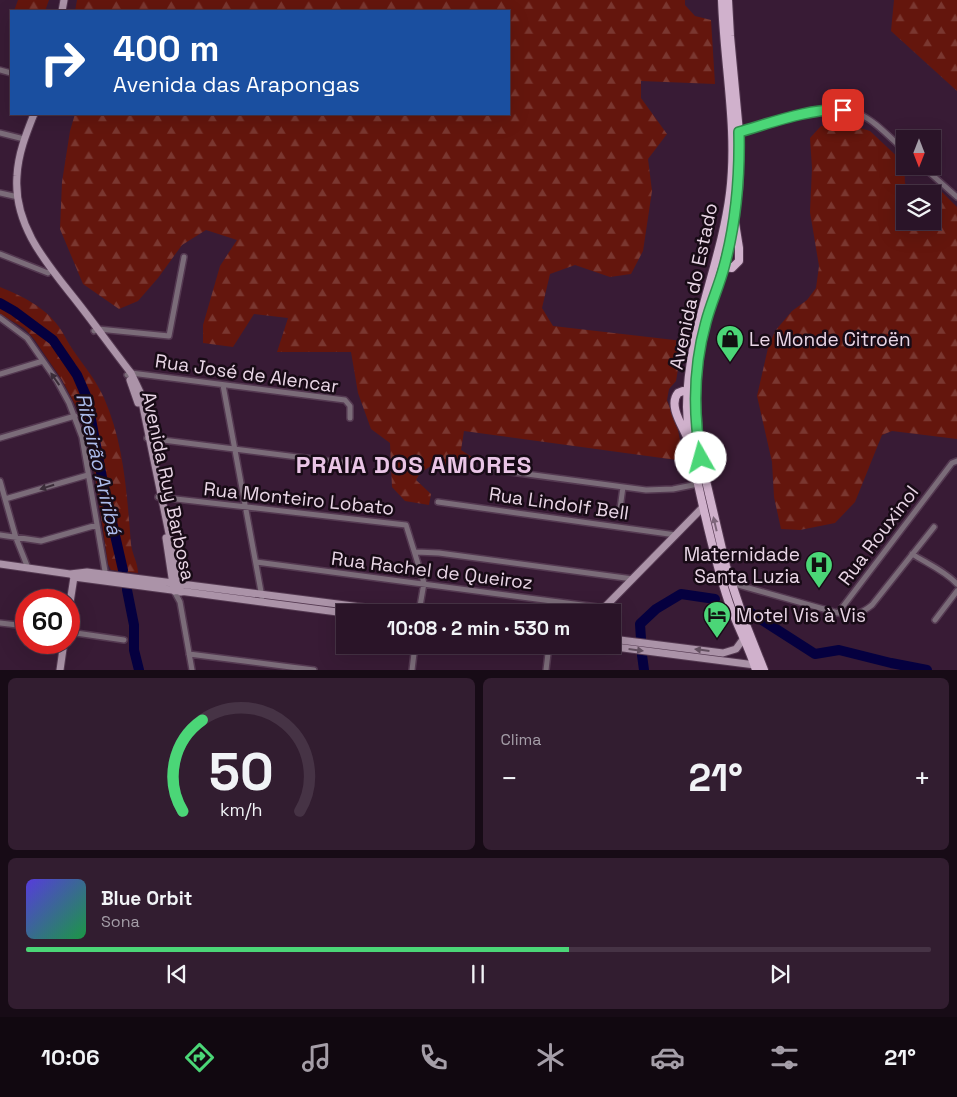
<!DOCTYPE html>
<html lang="pt">
<head>
<meta charset="utf-8">
<style>
	body { margin:0; font-family:"Space Grotesk",sans-serif; background:#321d30; color:#f1f3f6; height:100vh; display:flex; flex-direction:column; font-size:19px; white-space:nowrap }
	* { box-sizing:border-box; margin:0 }
	p { font-size:16px; color:#a59ea8 }
	.icon { flex:none; width:28px; height:28px; fill:none; stroke:currentColor; stroke-width:2; stroke-linecap:round; stroke-linejoin:round }
	.map { position:relative; height:670px; overflow:hidden }
	.panel { display:flex; flex-direction:column; gap:8px; padding:8px; background:#170b16; flex:1 }
	.panel>* { flex:none }
	.top-card { position:absolute; left:10px; top:10px; width:500px; height:105px; border-radius:0px; box-shadow:0 5px 20px #0002,0 0 0 1px #463345; background:#1a4fa0; color:#fff; overflow:hidden }
	.needle { width:32px; rotate:180deg }
	.buttons { position:absolute; left:896px; top:130px; display:grid; gap:10px }
	.buttons a { display:grid; place-items:center; width:45px; height:45px; border-radius:0px; background:#2a1428; box-shadow:0 5px 20px #0002,0 0 0 1px #463345; font-size:25px }
	.speed { position:absolute; left:15px; top:589px; display:flex; gap:10px; font-size:25px; font-weight:700; text-align:center }
	.speed>* { display:grid; place-content:center; width:65px; height:65px; border-radius:50%; background:#2a1428; box-shadow:0 5px 20px #0002,0 0 0 1px #463345; line-height:1 }
	.speed .limit { border:8px solid #d22; background:#fff; color:#111 }
	.pin { position:absolute; display:grid; place-items:center; width:42px; height:42px; color:#fff; margin:-21px; border-radius:10px; box-shadow:0 2px 8px #0006 }
	.me { position:absolute; width:55px; margin:-28px; rotate:353deg; stroke-linejoin:round; filter:drop-shadow(0 0 4px #0008) }
	.turn { display:flex; align-items:center; gap:18px; height:105px; padding:0 20px; font-size:22px }
	.turn .icon { width:65px; height:65px; stroke-width:2.5 }
	.turn b { display:block; font-size:35px; line-height:42px }
	.big { font-size:38px; font-weight:600; line-height:1.1 }
	.panel .card { flex:1; display:flex; flex-direction:column; justify-content:center; gap:8px; min-width:0; padding:0 18px; border-radius:8px; background:#321d30 }
	.panel .dial { align-items:center; gap:0 }
	.dial svg { height:130px; overflow:visible; fill:none; stroke:#463345; stroke-width:7; stroke-linecap:round; text-anchor:middle }
	.dial text { fill:#f1f3f6; stroke:none }
	.song { display:flex; align-items:center; gap:15px }
	.cover { width:60px; height:60px; border-radius:8px; background:linear-gradient(135deg,hsl(250 70% 55%),hsl(140 70% 35%)) }
	.played { height:5px; border-radius:2px; background:linear-gradient(90deg,#4bd677 60%,#463345 60%) }
	.keys { display:flex; justify-content:space-around; direction:ltr }
	.heat { display:flex; justify-content:space-between; align-items:center; font-size:28px; direction:ltr }
	.panel .tiles { flex:1; display:grid; gap:8px; grid-template-columns:1fr 1fr }
	.card:last-child { grid-column:span 2 }
	.trip { position:absolute; left:336px; top:604px; width:285px; height:50px; border-radius:0px; background:#2a1428; box-shadow:0 5px 20px #0002,0 0 0 1px #463345; font-weight:600; line-height:50px; text-align:center }
	.dock { display:flex; height:80px; justify-content:space-around; align-items:center; background:#110810; color:#a59ea8 }
	.dock .icon { width:35px; height:35px }
	.dock .current { color:#4bd677 }
	.dock b { font-size:22px; color:#f1f3f6 }
	.map>svg:first-child { display:block }
	.forest { fill:url(#forest-firs) }
	.lines { fill:none; stroke-linecap:round; stroke-linejoin:round }
	.river { stroke:#05003f; stroke-width:10 }
	.street-casing { stroke:#543951; stroke-width:8 }
	.secondary-casing { stroke:#543951; stroke-width:9 }
	.primary-casing { stroke:#543951; stroke-width:10 }
	.street { stroke:#7b6c79; stroke-width:5 }
	.secondary { stroke:#ab93a8; stroke-width:7 }
	.primary { stroke:#d0b1cc; stroke-width:8 }
	.oneway { fill:#3b2d39 }
	.oneway2 { fill:#7d667a }
	.oneway3 { fill:#624f5f }
	.route-casing { stroke:#318b4d; stroke-width:12 }
	.route { stroke:#4bd677; stroke-width:9 }
	.labels { text-anchor:middle; stroke-width:5; stroke-linejoin:round; paint-order:stroke }
	.street-label { font-size:19px; fill:#e9d6e6; stroke:#180b16 }
	.poi-label { font-size:19px; fill:#e9d6e6; stroke:#180b16; text-anchor:start }
	.water-label { font-size:20px; font-style:italic; fill:#acbcec; stroke:#180b16 }
	.district-label { font-size:24px; font-weight:bold; letter-spacing:1px; fill:#eac5e6; stroke:#180b16 }
</style>
</head>
<body>
<div class="map">
<svg width="957" height="670" viewBox="0 0 957 670">
	<defs>
		<pattern id="forest-firs" width="22" height="20" patternUnits="userSpaceOnUse" patternTransform="scale(1.25)"><rect width="22" height="20" fill="#64160d"/><path d="M5 1l3.5 6h-7zM16 11l3.5 6h-7z" fill="#7a3730"/></pattern>
	</defs>
	<rect width="100%" height="100%" fill="#381b35"/>
	<path class="forest" d="M18,0h31l-4,11h-31z
		M77,0h608v5l10,11 16,4 4,64 -74,-3v17l26,36 -19,25 4,32 -9,60 -12,23 -21,3 -35,-12 -25,9 -8,34 11,18 130,15 -7,40 -7,8 -2,11 11,30 6,31 -220,-30 -3,19 14,9 -2,13 -39,-8 -14,9 -4,7 15,14 -2,11 -24,-4 -13,-14 -2,-44 -19,-14 -13,-36 -7,-41h-74l11,-34 -34,-4 -21,33 -30,-4v-18l17,-59 17,-26 -31,-10 -24,15 -24,33 -20,23 -19,8 -36,-25 -23,-55 2,-47 8,-51 5,-17h434v-103h-434z
		M894,0h63v91l-66,-60z
		M848,124l22,7 34,32 1,20 6,11h-6v27h27v-27h-13l17,-8 21,21v232l-65,-8 -10,4 -27,67 -20,21 -35,7 -19,-1 -7,-32 -2,-35 -15,-66 11,-48 7,-17 17,-20 15,-11 9,-12 3,-22 -9,-54 2,-44 -2,-30 11,-12z
		M0,287c22,9 45,20 59,40 5,7 9,16 14,23 11,16 23,30 31,48 20,45 23,97 27,146 1,10 7,19 7,29l-27,-3 -3,-6 -15,-101 -10,-43 -21,-40 -28,-41 -10,-11 -24,-14z"/>
	<g class="lines">
		<path class="river" d="M0,303l14,8 39,29 24,35 10,23 16,85 20,87
			M127,590l7,35v25l5,20
			M748,611l67,43 24,-4 52,13 36,7
			M641,639l-1,-15 16,-15 25,-15 34,5
			M642,655l2,15"/>
		<defs>
			<path id="street" d="M0,70l11,3
				M739,132l73,-20c48,-10 60,9 93,39
				M0,133l24,6
				M922,166l35,31
				M0,193l18,4
				M0,254l48,19 3,-3
				M0,318l27,20 30,43 12,22 13,34 24,140
				M94,331l4,-2 71,7 15,-79
				M0,374l43,-13
				M127,375l4,-2 214,27 5,6v12
				M223,385l39,212
				M0,438l75,-22
				M147,438l214,27
				M496,470l150,20 27,-1 25,-5
				M0,481l16,57 12,30
				M158,497l248,28 18,58 -5,29
				M5,499l83,-24
				M438,502l238,33
				M619,516l4,-29
				M0,535l41,6 56,-16
				M416,552l23,1 194,26
				M912,554c16,10 33,17 45,30
				M256,562l349,46
				M731,583l107,30 114,-150 5,-2
				M174,591l6,11 12,68
				M838,613c15,3 23,1 34,-8l62,-78
				M935,620l22,-29
				M0,623l26,3
				M69,632l55,8
				M189,654l125,16
				M412,670l3,-25
				M546,670l3,-25"/>
			<path id="secondary" d="M62,11l2,-11
				M34,114c-8,20 -16,40 -17,62 -4,51 32,90 61,127 18,23 35,47 53,70l9,19 41,200
				M130,380l8,23
				M166,538l8,53
				M0,564l70,10 17,-2 313,40
				M74,577l271,36
				M69,609l5,-32 -2,-2
				M600,612l103,-105
				M612,639l111,14 13,-4 8,-11
				M600,645l155,20
				M60,670l4,-28"/>
			<path id="primary" d="M722,0c2,64 16,129 8,193 -9,72 -43,140 -43,214 1,37 10,73 18,108 7,30 14,59 24,88 8,23 20,44 27,67
				M728,0l2,36 9,96v52l-5,35 -10,48 -18,55 -7,33 -3,42 2,35 5,36 23,98 17,51 21,53
				M721,264l3,3 8,1 7,-7v-13l-4,-25
				M687,437c-5,-12 -19,-32 -9,-44l5,-2 7,2"/>
		</defs>
		<use href="#street" class="street-casing"/>
		<use href="#secondary" class="secondary-casing"/>
		<use href="#primary" class="primary-casing"/>
		<use href="#street" class="street"/>
		<use href="#secondary" class="secondary"/>
		<use href="#primary" class="primary"/>
	</g>
	<defs><path id="oneway-solid" d="M-6-.8H1V-3.2L6.5 0L1 3.2V.8H-6Z" transform="scale(1.25)"/></defs>
	<g class="oneway">
		<use href="#oneway-solid" transform="translate(55 379) rotate(-125)"/>
		<use href="#oneway-solid" transform="translate(47 487) rotate(163)"/>
	</g>
	<use class="oneway2" href="#oneway-solid" transform="translate(715 524) rotate(-103)"/>
	<g class="oneway3">
		<use href="#oneway-solid" transform="translate(636 650) rotate(7)"/>
		<use href="#oneway-solid" transform="translate(702 650) rotate(-173)"/>
	</g>
	<g class="lines">
		<defs>
			<path id="route" d="M701,458c-8,-45 -7,-93 5,-136 5,-19 13,-36 18,-55 12,-44 16,-89 15,-135 32,-9 71,-24 104,-22"/>
		</defs>
		<use href="#route" class="route-casing"/>
		<use href="#route" class="route"/>
	</g>
	<defs>
		<symbol id="shop-pin" viewBox="-11 -11 22 30"><path d="M0 17L-7.5 6A9.5 9.5 0 1 1 7.5 6Z" fill="#4bd677" stroke="#180b16"/><path d="M-5-2.5h2.3a2.7 3.5 0 0 1 5.4 0H5L5.5 6h-11ZM-1.5-2.5h3a1.5 2.3 0 0 0-3 0Z" fill="#111"/></symbol>
		<symbol id="hospital-pin" viewBox="-11 -11 22 30"><path d="M0 17L-7.5 6A9.5 9.5 0 1 1 7.5 6Z" fill="#4bd677" stroke="#180b16"/><path d="M-5-5h3v3.5h4V-5h3V5h-3V1.5h-4V5h-3Z" fill="#111"/></symbol>
		<symbol id="hotel-pin" viewBox="-11 -11 22 30"><path d="M0 17L-7.5 6A9.5 9.5 0 1 1 7.5 6Z" fill="#4bd677" stroke="#180b16"/><path d="M-6-4.5h1.5V1H6V5H4.5V3h-9V5H-6ZM-4 0a1.8 1.8 0 1 1 3.6 0ZM.5 0V-2.5h3Q6-2.5 6 0Z" fill="#111"/></symbol>
	</defs>
	<g fill-rule="evenodd">
		<use href="#shop-pin" x="714" y="323" width="32" height="43"/>
		<use href="#hospital-pin" x="803" y="549" width="32" height="43"/>
		<use href="#hotel-pin" x="701" y="599" width="32" height="43"/>
	</g>
	<g class="labels">
		<g class="street-label">
			<text transform="translate(693 286) rotate(-78)" y="7">Avenida do Estado</text>
			<text transform="translate(247 373) rotate(8)" y="7">Rua José de Alencar</text>
			<text transform="translate(169 486) rotate(78)" y="7">Avenida Ruy Barbosa</text>
			<text transform="translate(299 498) rotate(6)" y="7">Rua Monteiro Lobato</text>
			<text transform="translate(559 503) rotate(8)" y="7">Rua Lindolf Bell</text>
			<text transform="translate(878 535) rotate(-53)" y="7">Rua Rouxinol</text>
			<text transform="translate(432 570) rotate(7)" y="7">Rua Rachel de Queiroz</text>
		</g>
		<g class="poi-label">
			<text x="749" y="346">Le Monde Citroën</text>
			<text x="800" y="561" text-anchor="end">Maternidade<tspan x="800" dy="22">Santa Luzia</tspan></text>
			<text x="736" y="622">Motel Vis à Vis</text>
		</g>
		<g class="water-label">
			<text transform="translate(99 464) rotate(77)" y="7">Ribeirão Ariribá</text>
		</g>
		<g class="district-label">
			<text x="414" y="473">PRAIA DOS AMORES</text>
		</g>
	</g>
</svg>
<div class="buttons">
<a><svg class="needle" viewBox="-14 -14 28 28"><path d="M0-13l5 13h-10z" fill="#e53935"/><path d="M0 13l5-13h-10z" fill="#a59ea8"/></svg></a>
<a><svg class="icon" aria-label="layers" viewBox="0 0 24 24"><path d="M12 4l9 5-9 5-9-5zM3 14l9 5 9-5"/></svg></a>
</div>
<div class="speed"><div class="limit">60</div></div>
<div class="pin" style="left:843px;top:110px;background:#d93025"><svg class="icon" aria-label="arrive" viewBox="0 0 24 24"><path d="M6 21V4h12l-3 4 3 4H6"/></svg></div>
<svg class="me" style="left:701px;top:458px" viewBox="-20 -20 40 40"><circle r="19" fill="#fff"/><path d="M0-13L10 11 0 6-10 11z" fill="#4bd677"/></svg>
<div class="trip">10:08 · 2 min · 530 m</div>
<div class="top-card">
<div class="turn"><svg class="icon" aria-label="right" viewBox="0 0 24 24"><path d="M7 20v-9h11M14 6l5 5-5 5"/></svg><div><b>400 m</b>Avenida das Arapongas</div></div>
</div>
</div>
<section class="panel">
<div class="tiles">
<div class="card dial"><svg viewBox="0 0 100 80">
<path d="M14 69A42 42 0 1 1 86 69"/>
<path d="M14 69A42 42 0 0 1 26 13" stroke="#4bd677"/>
<text x="50" y="56" font-size="32" font-weight="700">50</text>
<text x="50" y="72" font-size="11">km/h</text>
</svg></div>
<div class="card"><p>Clima</p>
<div class="heat"><a>−</a><b class="big">21°</b><a>+</a></div>
</div>
<div class="card">
<div class="song"><i class="cover"></i><div><b>Blue Orbit</b><p>Sona</p></div></div>
<div class="played"></div>
<div class="keys"><svg class="icon" aria-label="previous" viewBox="0 0 24 24"><path d="M18 5L8 12l10 7zM5 5v14"/></svg><svg class="icon" aria-label="pause" viewBox="0 0 24 24"><path d="M8 5v14M16 5v14"/></svg><svg class="icon" aria-label="next" viewBox="0 0 24 24"><path d="M6 5l10 7-10 7zM19 5v14"/></svg></div>
</div>
</div>
</section>
<nav class="dock">
<b>10:06</b>
<svg class="icon current" aria-label="directions" viewBox="0 0 24 24"><path d="M12 3l9 9-9 9-9-9zM9 14v-3h6M13 9l2 2-2 2"/></svg>
<svg class="icon" aria-label="music" viewBox="0 0 24 24"><path d="M9 18V5l10-2v13"/><circle cx="6" cy="18" r="3"/><circle cx="16" cy="16" r="3"/></svg>
<svg class="icon" aria-label="phone" viewBox="0 0 24 24"><path d="M5 4h4l2 5-3 2q2 4 5 5l2-3 5 2v4C11 20 4 13 5 4z"/></svg>
<svg class="icon" aria-label="climate" viewBox="0 0 24 24"><path d="M12 3v18M4 7l16 10M4 17L20 7"/></svg>
<svg class="icon" aria-label="car" viewBox="0 0 24 24"><path d="M5 17H2v-5l4-1 3-4h7l3 4 3 1v5h-3M9 17h6M6 11h13"/><circle cx="7" cy="17" r="2"/><circle cx="17" cy="17" r="2"/></svg>
<svg class="icon" aria-label="filters" viewBox="0 0 24 24"><path d="M4 7h16M4 17h16"/><circle cx="9" cy="7" r="2"/><circle cx="15" cy="17" r="2"/></svg>
<b>21°</b>
</nav>
</body>
</html>
